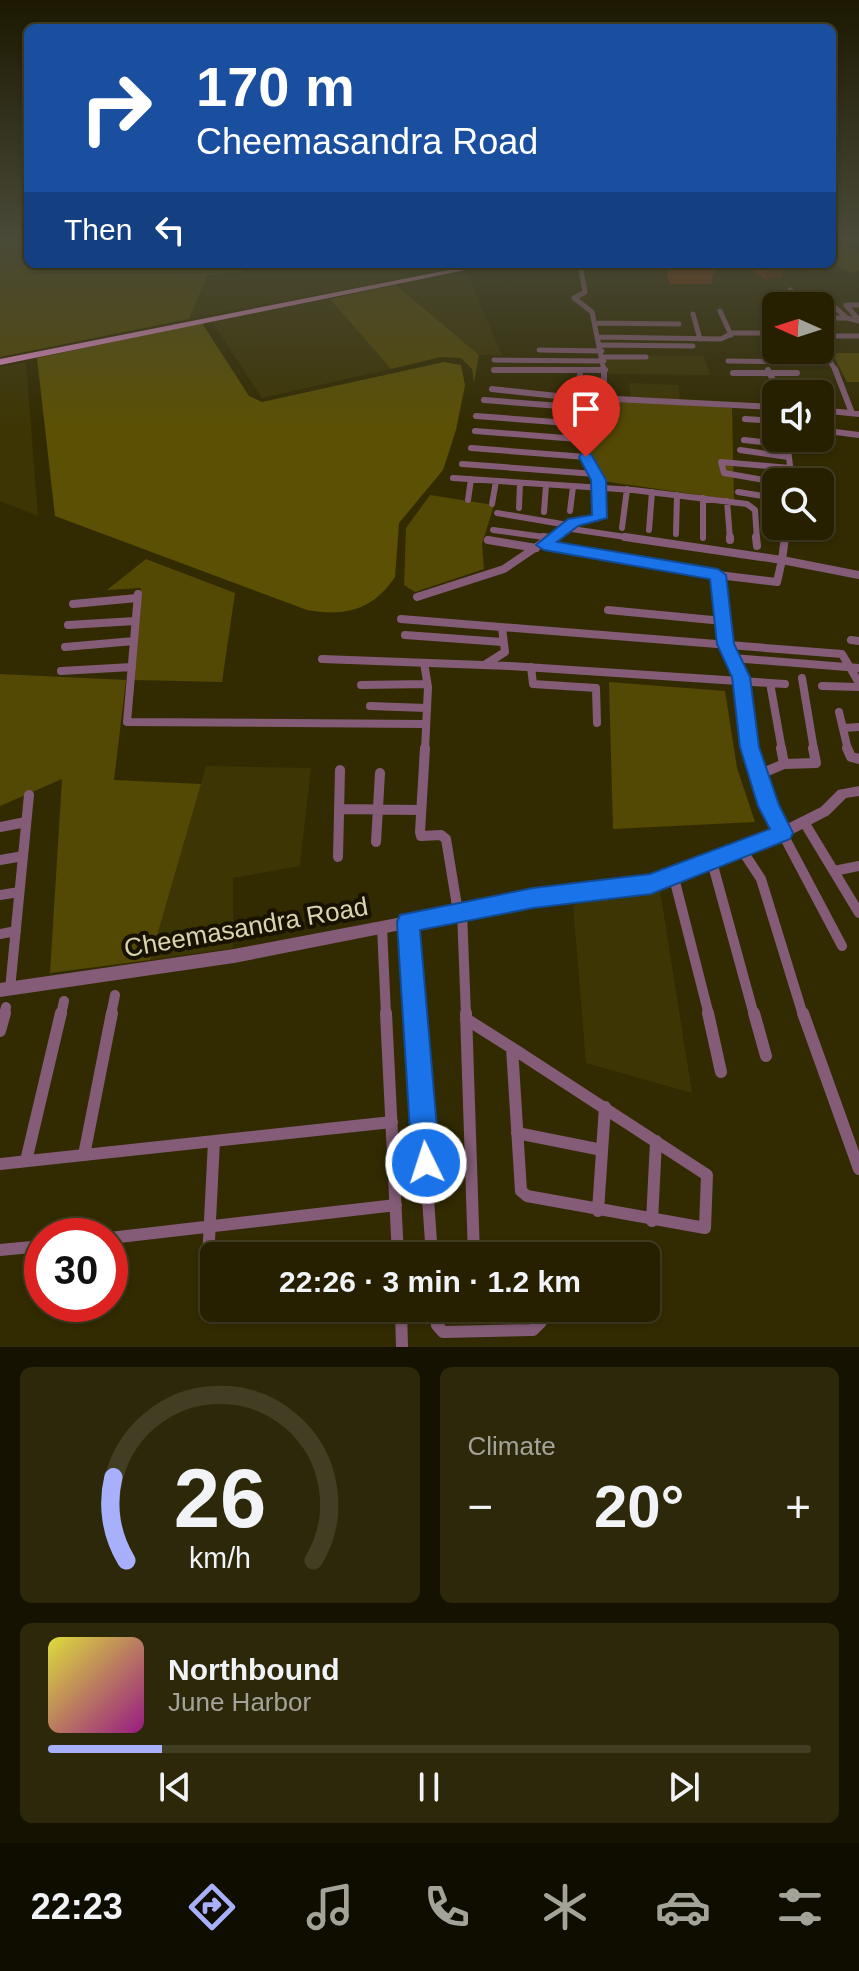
<!DOCTYPE html>
<html lang="en">
<head>
<meta charset="utf-8">
<style>
	body { margin:0; font-family:Arial,sans-serif; background:#2e280b; color:#f1f3f6; height:100vh; display:flex; flex-direction:column; font-size:30px; white-space:nowrap }
	* { box-sizing:border-box; margin:0 }
	p { font-size:26px; color:#a4a399 }
	.icon { flex:none; width:44px; height:44px; fill:none; stroke:currentColor; stroke-width:2; stroke-linecap:round; stroke-linejoin:round }
	.map { position:relative; height:1347px; overflow:hidden }
	.panel { display:flex; flex-direction:column; gap:20px; padding:20px; background:#151201; flex:1 }
	.panel>* { flex:none }
	.top-card { position:absolute; left:24px; top:24px; width:812px; height:244px; border-radius:12px; box-shadow:0 2px 6px #0004,0 0 0 2px #423e23; background:#1a4fa0; color:#fff; overflow:hidden }
	.needle { width:52px; rotate:273deg }
	.tools { position:absolute; left:762px; top:292px; display:grid; gap:16px }
	.tools a { display:grid; place-items:center; width:72px; height:72px; border-radius:12px; background:#262001; box-shadow:0 2px 6px #0004,0 0 0 2px #423e23; font-size:40px }
	.speed { position:absolute; left:24px; top:1218px; display:flex; gap:16px; font-size:40px; font-weight:700; text-align:center }
	.speed>* { display:grid; place-content:center; width:104px; height:104px; border-radius:50%; background:#262001; box-shadow:0 2px 6px #0004,0 0 0 2px #423e23; line-height:1 }
	.speed .limit { border:12px solid #d22; background:#fff; color:#111 }
	.pin { position:absolute; display:grid; place-items:center; width:68px; height:68px; color:#fff; margin:-82px -34px; border-radius:50% 50% 50% 0; rotate:-45deg; box-shadow:0 0 8px #0007 }
	.pin .icon { rotate:45deg }
	.me { position:absolute; width:88px; margin:-44px; rotate:356deg; stroke-linejoin:round; filter:drop-shadow(0 0 6px #0008) }
	.turn { display:flex; align-items:center; gap:28px; height:168px; padding:0 40px; font-size:36px }
	.turn .icon { width:104px; height:104px; stroke-width:2.5 }
	.turn b { display:block; font-size:56px; line-height:68px }
	.then { display:flex; align-items:center; height:76px; padding:0 40px; background:#0003; gap:16px; font-size:30px }
	.big { font-size:60px; font-weight:800; line-height:1.1 }
	.panel .widget { flex:1; display:flex; flex-direction:column; justify-content:center; gap:12px; min-width:0; padding:0 28px; border-radius:12px; background:#2e280b }
	.panel .dial { align-items:center; gap:0 }
	.dial svg { height:208px; overflow:visible; fill:none; stroke:#423e23; stroke-width:7; stroke-linecap:round; text-anchor:middle }
	.dial text { fill:#f1f3f6; stroke:none }
	.song { display:flex; align-items:center; gap:24px }
	.cover { width:96px; height:96px; border-radius:12px; background:linear-gradient(135deg,hsl(60 70% 55%),hsl(310 70% 35%)) }
	.played { height:8px; border-radius:4px; background:linear-gradient(90deg,#a8b0fc 15%,#423e23 15%) }
	.keys { display:flex; justify-content:space-around; direction:ltr }
	.heat { display:flex; justify-content:space-between; align-items:center; font-size:44px; direction:ltr }
	.panel .tiles { flex:1; display:grid; gap:20px; grid-template-columns:1fr 1fr }
	.widget:last-child { grid-column:span 2 }
	.trip { position:absolute; left:200px; top:1242px; width:460px; height:80px; border-radius:12px; background:#262001; box-shadow:0 2px 6px #0004,0 0 0 2px #423e23; font-weight:800; line-height:80px; text-align:center }
	.dock { display:flex; height:128px; justify-content:space-around; align-items:center; background:#0f0d00; color:#a4a399 }
	.dock .icon { width:56px; height:56px }
	.dock .current { color:#a8b0fc }
	.dock b { font-size:36px; color:#f1f3f6 }
	.map>svg:first-child { display:block }
	.built { fill:#3d3504 }
	.green { fill:#534804 }
	.forest { fill:#5b5004 }
	.lines { fill:none; stroke-linecap:round; stroke-linejoin:round }
	.minor-far4 { stroke:#845c77; stroke-width:5 }
	.minor-far3 { stroke:#845c77; stroke-width:6 }
	.minor-far2 { stroke:#845c77; stroke-width:8 }
	.minor-far1 { stroke:#845c77; stroke-width:10 }
	.minor { stroke:#845c77; stroke-width:12 }
	.tertiary { fill:#845c77; fill-rule:evenodd }
	.primary { fill:#dd8bc4; fill-rule:evenodd }
	.wall { fill:#852e09 }
	.shaded-wall { fill:#6c2508 }
	.route { fill:#1a73e8; stroke:#114b97; stroke-width:2 }
	.labels { text-anchor:middle; stroke-width:8; stroke-linejoin:round; paint-order:stroke }
	.near-street-label { font-size:26px; fill:#dad3af; stroke:#181300 }
</style>
</head>
<body>
<div class="map">
<svg width="859" height="1347" viewBox="0 0 859 1347">
	<rect width="100%" height="100%" fill="#322b01"/>
	<path class="built" d="M248,264h213l2,2 -274,53 18,-43 37,-4z
		M467,271l12,31 23,53h-23l-83,-70z
		M330,299l61,70 -129,29 -50,-76z
		M605,355l98,1 8,19 -103,-1z
		M26,362l12,154 -38,-15v-134z
		M629,383l49,2 2,16 -49,-2z
		M206,766l105,2 -11,98 -67,12v70l-83,12z
		M660,890l32,203 -106,-30 -13,-158z"/>
	<path class="green" d="M0,237h28v27h220l-4,8 -37,4 -18,43 -189,38z
		M832,237h27v4l-22,1 22,12v17l-8,2 -19,-10z
		M396,285l83,70 -5,28 -2,-14 -11,-11 -20,-1 -50,12 -61,-70z
		M832,353h27v29h-12z
		M558,396l174,12 2,92 -132,-19z
		M430,495l64,10 -12,39 2,25 -69,23 -11,-7 2,-57z
		M146,559l89,34 -13,89 -88,-2 7,-92 -34,2z
		M0,674l126,6 -12,100 87,4 -51,176 -100,13 12,-194 -62,27z
		M609,682l116,9 12,77 18,54 -142,7z"/>
	<path class="forest" d="M202,323l47,73 13,6 182,-40 17,3 4,20 -9,45 -13,40 -44,53 -4,54c-22,33 -50,40 -88,33l-252,-94 -18,-158z"/>
	<g class="lines">
		<path class="minor-far4" d="M580,264l5,28 -11,6 18,14 12,59
			M790,290l18,16
			M824,298l23,20 12,3
			M720,311l11,24
			M693,314l7,25
			M820,318h26
			M858,319l-12,-14h13
			M596,323l83,1
			M820,336h39
			M599,337l122,2 12,-6h43
			M601,345l92,1
			M820,346l16,25
			M539,350l63,1
			M603,357h43
			M494,360l110,1
			M728,361l62,1
			M494,370h111"/>
		<path class="minor-far3" d="M604,369v29
			M835,369l17,44
			M494,370h111
			M768,370l12,24
			M733,373h64
			M775,385h28
			M492,389l65,7
			M577,396l3,-21
			M484,400l76,6
			M771,407l1,36 16,6 4,33
			M820,410l39,4
			M476,416l92,7
			M745,419l28,2
			M820,430l39,5
			M475,431l102,8
			M744,440l28,3
			M471,448l115,9
			M740,450l48,7
			M462,464l133,10
			M453,478l180,12 114,14 8,6 2,29
			M776,482l-52,-9 -3,-11 69,6
			M738,492l38,6
			M703,498v40
			M468,500l3,-21
			M727,501l3,38
			M492,504l4,-23
			M519,508l1,-25
			M570,511l3,-24
			M544,512l2,-27
			M497,513l71,12
			M565,528l74,11
			M622,528l5,-39
			M493,530l58,8
			M649,530l3,-38
			M676,534l1,-39
			M548,539l22,-15 29,-6v-38l-42,-84 219,11
			M784,539l2,-13"/>
		<path class="minor-far2" d="M543,537l8,1
			M625,537l157,23 -5,22 -59,-7
			M730,537v3
			M756,537l1,9
			M785,537l-3,23 77,15
			M488,540l48,8
			M544,545l174,30 8,69 15,33 10,73
			M138,594l-11,128 297,2
			M417,597l87,-28 47,-32
			M73,604l64,-6
			M608,610l115,11
			M401,619l441,35 17,29
			M68,625l67,-4
			M405,635l97,7
			M851,640l8,1
			M65,647l69,-6
			M733,658l126,10
			M322,659l188,7 275,18
			M424,663l4,24 -3,63
			M486,664l19,-12 -3,-24
			M531,667l2,17 63,4 1,35
			M61,671l71,-4
			M802,678l12,72
			M770,683l12,67
			M361,685l66,-1
			M822,686l37,1
			M370,706l56,2
			M839,712l9,38
			M843,728l16,-1"/>
		<path class="minor-far1" d="M425,748l-5,84 1,4 20,-1 5,4 12,73
			M750,748l18,58 74,140
			M781,748l3,16
			M847,748l4,9 8,2
			M758,775l26,-11 32,-1 -3,-15
			M339,809l81,1
			M804,822l55,91
			M0,827l26,-5
			M376,842l4,-69
			M742,850l19,29 42,136
			M338,857l2,-87
			M0,860l23,-4
			M712,862l42,153
			M834,871l25,-5
			M674,878l35,137
			M0,895l19,-3
			M462,912l4,103
			M408,922l7,93
			M382,927l4,88
			M0,934l16,-3
			M10,989l19,-194
			M4,1015l2,-8
			M61,1015l3,-14
			M111,1015l4,-20"/>
		<path class="minor" d="M386,1013l12,243
			M415,1013l17,243
			M466,1013l8,243
			M708,1013l13,59
			M754,1013l12,43
			M803,1013l56,156
			M466,1019l46,29
			M0,1031l5,-18
			M512,1048l195,127 -2,53 -178,-32 -6,-5z
			M517,1133l85,17
			M84,1155l28,-142
			M26,1161l35,-148
			M0,1164l392,-42
			M598,1211l7,-104
			M652,1221l4,-80
			M110,1238l286,-33
			M0,1250l42,-4
			M470,1256h59
			M208,1260l6,-119
			M401,1308l1,39
			M435,1308l2,17 6,7 90,-2 8,-8 -1,-14"/>
		<path class="tertiary" d="M859,786v10l-13,2 -17,17 -42,22 -136,53 -118,14 -299,59 -234,34v-14l234,-34 299,-57 118,-14 126,-49 44,-22 17,-17z"/>
		<path class="primary" d="M479,264h16l-495,101v-6z"/>
	</g>
	<path class="wall" d="M669,264h47l-5,20h-41l-3,-8z
		M747,264h39h-2l-3,13 -16,2 -18,-13z
		M799,264h27l-2,6 -13,2z"/>
	<path class="shaded-wall" d="M769,264h17h-2l-3,13 -16,2z
		M814,264h12l-2,6 -13,2z"/>
	<linearGradient id="sky" x2="0" y2="1"><stop stop-color="#1c1801"/><stop offset="0.56" stop-color="#494a38"/><stop offset="1" stop-color="#494a38" stop-opacity="0"/></linearGradient>
	<rect width="859" height="426" fill="url(#sky)"/>
	<path class="route" d="M581,454h10l15,26 1,38 -29,8 -21,16 161,27 8,6 8,69 16,33 9,70 20,58 14,28 -3,6 -139,55 -118,14 -113,22 20,233 -4,9 -10,4 -10,-4 -4,-9 -15,-241 3,-7 133,-27 117,-14 120,-45 -12,-23 -18,-59 -8,-70 -15,-33 -7,-65 -166,-29 -8,-5 32,-26 24,-4 -1,-35 -12,-23z"/>
	<g class="labels">
		<g class="near-street-label">
			<text transform="translate(246 927) rotate(-10)" y="9">Cheemasandra Road</text>
		</g>
	</g>
</svg>
<div class="tools">
<a><svg class="needle" viewBox="-14 -14 28 28"><path d="M0-13l5 13h-10z" fill="#e53935"/><path d="M0 13l5-13h-10z" fill="#a4a399"/></svg></a>
<a><svg class="icon" aria-label="sound" viewBox="0 0 24 24"><path d="M4 9h4l5-4v14l-5-4H4zM17 9q2 3 0 6"/></svg></a>
<a><svg class="icon" aria-label="search" viewBox="0 0 24 24"><circle cx="10" cy="10" r="6"/><path d="M15 15l6 6"/></svg></a>
</div>
<div class="speed"><div class="limit">30</div></div>
<div class="pin" style="left:586px;top:457px;background:#d93025"><svg class="icon" aria-label="arrive" viewBox="0 0 24 24"><path d="M6 21V4h12l-3 4 3 4H6"/></svg></div>
<svg class="me" style="left:426px;top:1163px" viewBox="-20 -20 40 40"><circle r="17" fill="#1a73e8" stroke="#fff" stroke-width="3"/><path d="M0-11L8 9 0 5-8 9z" fill="#fff"/></svg>
<div class="trip">22:26 · 3 min · 1.2 km</div>
<div class="top-card">
<div class="turn"><svg class="icon" aria-label="right" viewBox="0 0 24 24"><path d="M7 20v-9h11M14 6l5 5-5 5"/></svg><div><b>170 m</b>Cheemasandra Road</div></div>
<div class="then">Then<svg class="icon" aria-label="left" viewBox="0 0 24 24"><path d="M17 20v-9H6M10 6l-5 5 5 5"/></svg></div>
</div>
</div>
<section class="panel">
<div class="tiles">
<div class="widget dial"><svg viewBox="0 0 100 80">
<path d="M14 69A42 42 0 1 1 86 69"/>
<path d="M14 69A42 42 0 0 1 9 37" stroke="#a8b0fc"/>
<text x="50" y="56" font-size="32" font-weight="700">26</text>
<text x="50" y="72" font-size="11">km/h</text>
</svg></div>
<div class="widget"><p>Climate</p>
<div class="heat"><a>−</a><b class="big">20°</b><a>+</a></div>
</div>
<div class="widget">
<div class="song"><i class="cover"></i><div><b>Northbound</b><p>June Harbor</p></div></div>
<div class="played"></div>
<div class="keys"><svg class="icon" aria-label="previous" viewBox="0 0 24 24"><path d="M18 5L8 12l10 7zM5 5v14"/></svg><svg class="icon" aria-label="pause" viewBox="0 0 24 24"><path d="M8 5v14M16 5v14"/></svg><svg class="icon" aria-label="next" viewBox="0 0 24 24"><path d="M6 5l10 7-10 7zM19 5v14"/></svg></div>
</div>
</div>
</section>
<nav class="dock">
<b>22:23</b>
<svg class="icon current" aria-label="directions" viewBox="0 0 24 24"><path d="M12 3l9 9-9 9-9-9zM9 14v-3h6M13 9l2 2-2 2"/></svg>
<svg class="icon" aria-label="music" viewBox="0 0 24 24"><path d="M9 18V5l10-2v13"/><circle cx="6" cy="18" r="3"/><circle cx="16" cy="16" r="3"/></svg>
<svg class="icon" aria-label="phone" viewBox="0 0 24 24"><path d="M5 4h4l2 5-3 2q2 4 5 5l2-3 5 2v4C11 20 4 13 5 4z"/></svg>
<svg class="icon" aria-label="climate" viewBox="0 0 24 24"><path d="M12 3v18M4 7l16 10M4 17L20 7"/></svg>
<svg class="icon" aria-label="car" viewBox="0 0 24 24"><path d="M5 17H2v-5l4-1 3-4h7l3 4 3 1v5h-3M9 17h6M6 11h13"/><circle cx="7" cy="17" r="2"/><circle cx="17" cy="17" r="2"/></svg>
<svg class="icon" aria-label="filters" viewBox="0 0 24 24"><path d="M4 7h16M4 17h16"/><circle cx="9" cy="7" r="2"/><circle cx="15" cy="17" r="2"/></svg>
</nav>
</body>
</html>
